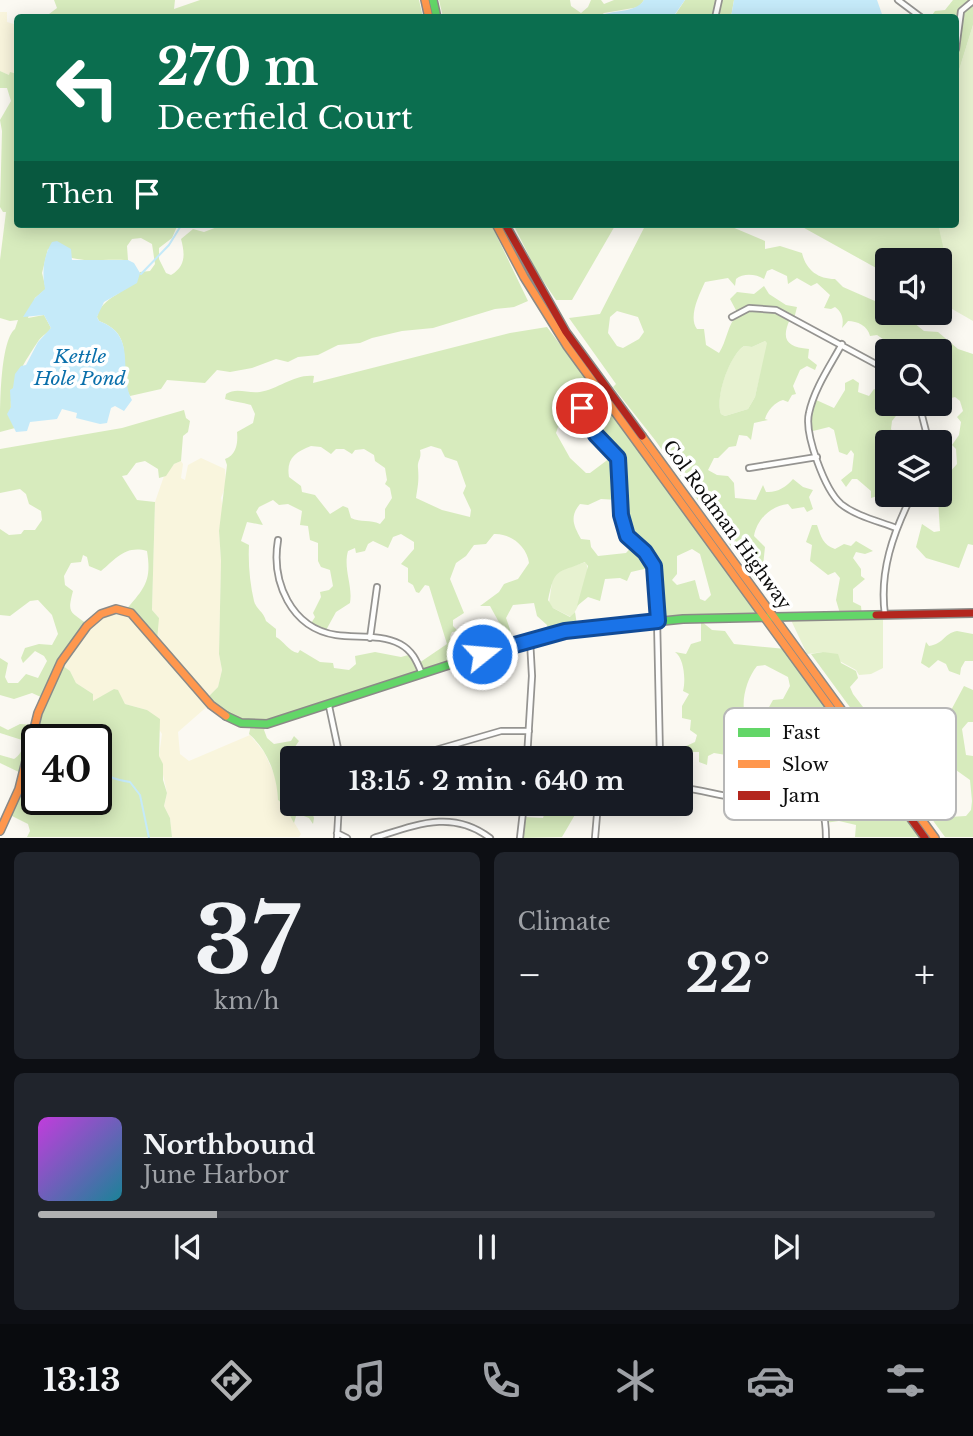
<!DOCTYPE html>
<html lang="en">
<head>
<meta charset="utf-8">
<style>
	body { margin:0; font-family:"Libre Baskerville",serif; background:#20242c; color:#f1f3f6; height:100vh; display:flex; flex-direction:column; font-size:26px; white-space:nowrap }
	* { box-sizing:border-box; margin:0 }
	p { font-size:23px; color:#9ea1a6 }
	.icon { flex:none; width:38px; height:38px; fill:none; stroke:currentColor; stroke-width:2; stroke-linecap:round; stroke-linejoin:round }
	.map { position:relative; height:838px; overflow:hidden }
	.drawer { display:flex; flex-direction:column; gap:14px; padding:14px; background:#0d0f14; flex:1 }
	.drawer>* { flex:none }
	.guide { position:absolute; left:14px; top:14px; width:945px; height:214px; border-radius:7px; box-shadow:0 4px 18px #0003; background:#0b6e4f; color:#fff; overflow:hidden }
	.fabs { position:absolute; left:875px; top:248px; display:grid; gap:14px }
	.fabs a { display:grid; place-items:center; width:77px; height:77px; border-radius:7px; background:#171b24; box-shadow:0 4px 18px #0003; font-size:35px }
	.speed { position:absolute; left:21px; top:724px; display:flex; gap:14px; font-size:35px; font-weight:700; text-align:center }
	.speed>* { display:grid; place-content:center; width:91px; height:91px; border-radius:50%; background:#171b24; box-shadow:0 4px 18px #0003; line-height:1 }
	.speed .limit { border:4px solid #111; border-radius:10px; background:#fff; color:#111 }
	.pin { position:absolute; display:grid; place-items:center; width:60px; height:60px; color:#fff; margin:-30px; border:4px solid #fff; border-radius:50%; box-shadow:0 2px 7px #0007 }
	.me { position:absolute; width:77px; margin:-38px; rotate:73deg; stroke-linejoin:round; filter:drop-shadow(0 0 5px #0008) }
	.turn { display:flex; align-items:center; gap:24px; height:147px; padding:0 28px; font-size:32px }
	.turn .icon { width:91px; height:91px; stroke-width:2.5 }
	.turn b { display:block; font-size:49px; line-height:60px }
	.then { display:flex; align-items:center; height:66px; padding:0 28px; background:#0003; gap:14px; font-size:26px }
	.big { font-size:52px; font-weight:700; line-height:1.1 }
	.drawer .card { flex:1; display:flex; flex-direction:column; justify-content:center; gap:10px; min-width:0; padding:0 24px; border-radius:10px; background:#20242c }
	.drawer .dial { align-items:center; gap:0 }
	.dial b { font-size:91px; line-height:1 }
	.song { display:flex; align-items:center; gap:21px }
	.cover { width:84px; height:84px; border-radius:10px; background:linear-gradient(135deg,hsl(290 70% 55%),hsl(190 70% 35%)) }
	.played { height:7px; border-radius:4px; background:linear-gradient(90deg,#b0b1b2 20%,#363941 20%) }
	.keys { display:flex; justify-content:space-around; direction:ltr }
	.heat { display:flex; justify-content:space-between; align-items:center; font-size:38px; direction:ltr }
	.drawer .tiles { flex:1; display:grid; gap:14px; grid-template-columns:1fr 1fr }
	.card:last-child { grid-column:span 2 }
	.trip { position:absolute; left:280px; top:746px; width:413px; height:70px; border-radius:7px; background:#171b24; box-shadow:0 4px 18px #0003; font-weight:700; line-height:70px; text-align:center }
	.tabs { display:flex; height:112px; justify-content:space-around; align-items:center; background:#090b0e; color:#9ea1a6 }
	.tabs .icon { width:49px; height:49px }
	.tabs .active { color:#b0b1b2 }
	.tabs b { font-size:32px; color:#f1f3f6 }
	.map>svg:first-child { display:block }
	.farmland { fill:#f9f5dd }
	.green { fill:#e7f2d0 }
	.forest { fill:#d7ebbd; fill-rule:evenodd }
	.water { fill:#c5eaf9 }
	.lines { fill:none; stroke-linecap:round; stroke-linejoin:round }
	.stream { stroke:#c5eaf9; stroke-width:2 }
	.street-casing { stroke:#959491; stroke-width:8 }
	.fast-casing { stroke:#8b8a87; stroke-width:10 }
	.slow-casing { stroke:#8b8a87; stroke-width:10 }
	.jam-casing { stroke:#8b8a87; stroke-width:10 }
	.street { stroke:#fefefd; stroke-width:4.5 }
	.fast { stroke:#63d668; stroke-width:7 }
	.slow { stroke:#ff974d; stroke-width:7 }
	.jam { stroke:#b3261e; stroke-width:7 }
	.route-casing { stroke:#114b97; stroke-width:18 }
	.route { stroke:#1a73e8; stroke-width:12 }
	.labels { text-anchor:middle; stroke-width:7; stroke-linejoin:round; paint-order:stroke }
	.street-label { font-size:18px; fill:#0e0e0e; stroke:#fff }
	.water-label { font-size:19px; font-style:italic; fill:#0b70ab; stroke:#fff }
	.key { fill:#fff; stroke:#b7b7b7; stroke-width:2 }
	.key-label { font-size:19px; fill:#0e0e0e }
</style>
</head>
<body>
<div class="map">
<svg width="973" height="838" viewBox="0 0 973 838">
	<rect width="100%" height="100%" fill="#fbf9f2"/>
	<path class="farmland" d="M0,12h7v10l10,3v49l-8,1 -9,-4z
		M201,458l24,11 1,16 -5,13 2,11 -4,22 2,30 -2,93 3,16 -4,17 -12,12 4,5 -32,28 2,22 9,7 61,-26 14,17 13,28 1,20 6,5 17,29 -2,3h-127l-2,-19 -6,-12 3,-13 -8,-37 3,-22 -15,-24 -22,-6 -7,-13 -4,-2 -21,13v-8l-17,-11 -6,-12 -8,-6 14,-25 31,-29 52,7 -7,-8 3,-108 9,-26 10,-12 7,-3 2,3 -2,14 4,2 3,-15z"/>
	<path class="green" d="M973,25v296l-33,-19 2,-28 -4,-50h18v-144z
		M765,341l3,2 -13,54 -7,12 -23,7 -4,-2c-6,-16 7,-57 23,-68l8,1z
		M586,562c5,13 -6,46 -15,55l-18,-9 -4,-5 4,-27 7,-6z
		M883,616v52l-12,6 -12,1 -3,-5 -33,-18 -16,2 -17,-36z"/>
	<path class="forest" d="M54,0h121l-1,9 26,-9h219l4,17h-378l12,-9z
		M439,0h131l1,6 10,7 7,-6 3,-7h10l3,4 10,-4h30l-5,7 -35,6 -7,5 -154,-1z
		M685,0h49l-3,17 -58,1z
		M953,0h20v25l-17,55v-62h-26l5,-7 10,-1z
		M0,71l9,4 1,-3 7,2 1,150h160l-6,14 -13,10v11l7,14 5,2c15,-9 14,-21 10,-36l12,-10 11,3 21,-8h266l37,77 -14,6 -19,2 -62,19 -31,3 -30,7 -12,5 -22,2 -20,10 -20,2 -10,5 -12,-3 -24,9 -22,4 -13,-2 -12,13 -38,-3 -6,9 -31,7c-14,-28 9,-60 -31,-75l-2,-4c4,-21 32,-23 43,-45l10,-1 5,-7 -3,-20 -11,-6 -9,1 -5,7 1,14c-37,-2 -43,6 -80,-11l-6,24 4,16 -11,9 -7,20 16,-3 7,13c-3,5 -8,7 -12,12 -17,26 -37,54 -24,88l-15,4c0,-25 0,-91 15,-103l3,-9 -8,1 -10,-3v-58l6,-48h-3l-3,-5 2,-76 -2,-11 11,-19 -4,-13h-7z
		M513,224h103l-44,76h-16l-19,-28z
		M646,224h79l40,17v8l15,-3 22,7c4,17 16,26 33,26l8,8 41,18 3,8 16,1 21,17 14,1 20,17 15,5v191l-5,-1 -9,24 -33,-10 -10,-11 6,-23 12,8 6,-1 -2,-32 9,-5 1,-20 9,-10 -1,-15 -4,-4 7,-10 2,-13 -4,-5 6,-6 -3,-10 -5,-4 -8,2 -7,-7v-40h-27v-6l-6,-4 -5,1 -5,9 -2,-5 -18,-12 -7,1c-2,-10 -13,-15 -22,-15l-6,7c2,-9 0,-16 -7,-21l-4,2 -7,-1 6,-13 -13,-12 -6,3 -14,-8 -9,6 -1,-8 -15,-7 -5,2 -3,8c-8,-5 -21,-6 -28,0l-1,7 -7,-8 -23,4c-6,13 -17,35 -8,47h7l2,16 13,8c8,-12 8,-28 19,-39l-8,-15 7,-7 17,2 10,-8 5,8 17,11 11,2 -3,12h-4c-9,20 -4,28 19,30l-1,9 9,7 -2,5 -8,-4 -7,4 -7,16 3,8 -4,1 -4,7 -5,-2c-8,2 -16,11 -18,19l3,1 -14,3 -3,17 -4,-4 -8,-1 -3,11 -7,1 -11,11h-4l-6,12 9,5 11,1 6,7 1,15 21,2 7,-15 3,7c11,1 20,-5 27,-13l10,8 10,3 -4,7 4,12 -6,3 -3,-5 -12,2 -4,-5c-17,2 -31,15 -34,32l11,11 -2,19 -8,14 -100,-140 -42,-53 3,-3 -47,-66 31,-4zM617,311l21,6 6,15 -5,7 -16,9 -6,-2 -9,-13 2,-16zM765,341l2,2 -12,54 -7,12 -23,7 -4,-2c-6,-16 8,-58 23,-68l8,1z
		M797,224h141l7,31 -5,27v-21h-53v13z
		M547,327l217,289 -63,5 11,9 13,1 9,13 52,5 139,188h-70l1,-12 -17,-4 -14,2 -2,-6 11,-2 7,-11v-14l-6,-3 -9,1 -4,4 -6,-3 4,-16 -13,-9 -4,-7 -3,3 -4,20 -5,3 -1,9 -5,1 -1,-24 -11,-3 -11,2 -2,5 8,23 -15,3 -3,-21c17,-10 1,-20 -9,-24l-11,7 -4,-6 -12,-2 -6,3 -1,9 -8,-3v-10h-15v-5l11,-5 2,-7 -7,-5 1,-10 -9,-2v-12l7,-12 -6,-3c3,-11 1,-33 -8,-39l11,2 5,-10 10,-3v-20l-42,1 -2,-42 -4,-13 -22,5 -4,9 -7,-3 -15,1 -5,22 -12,-4 -11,9 11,-40 -3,-4c-29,12 -30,5 -37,38l5,8 17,9 5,-5 3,19 -29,4 -2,-10 -10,-9 -3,-13 -21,2 -7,13 6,17 7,4 2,5 -16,4 -4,-22 -11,-20h-10l19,-14 5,-8 14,-5 11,-16c-2,-17 -19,-30 -35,-29l-8,10 -12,1 -8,11 -10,7 -6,16 14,34 -11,7v6l5,5 -6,1 -2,5 10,26 -191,60 -5,7 3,8 7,6 17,-3 3,-5 5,5 -9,13 2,49h17l5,15 -1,6 -4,-6 -8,-3 -5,1 -2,7 -10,-18 -6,-5c-1,-24 -10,-50 -29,-66l2,-9 -16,-4 -29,-22 12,-12 4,-17 -3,-16 2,-93 -2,-30 8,-66 -2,-6c12,-4 13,-17 12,-27l16,-9 2,-9 -4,-9c-9,-3 -18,-3 -26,-6l1,-5c11,-7 22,0 34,-2 19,-3 34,-18 54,-16l-1,7 197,-50zM583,413l15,26 16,16 -24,18h-4l-16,-15 -14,-25 2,-6zM311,446l10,1 10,7 5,-5h8l8,5 3,-4 9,-1 10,6 1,6 10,7 2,12 -2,4 5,4 2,10 -7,11v9l-5,6c-10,-5 -19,-1 -29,-6l-3,-10 -5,-2 -13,8 -15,-19 -13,-3 -1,-6 -12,-9c-3,-18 6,-25 22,-31zM431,446l10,3 4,8 12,4 9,25 -3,7 8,17 -1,7 -28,-7 -26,-12c2,-13 3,-17 2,-30 -1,-8 4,-9 2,-18zM601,499l17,1 7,32 8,13 -7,8 -28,3 -7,-9 -1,-7 -9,-1c-7,-13 -12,-22 -1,-35l8,1zM273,500l6,5 9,-1 14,7 -2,14 8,1 2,14 8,3v18l3,6 9,3 3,16 -4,4 -9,2 1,5 -8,16 2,4 -5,8 15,7 11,-20 14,-9c3,-18 -7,-34 -2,-52l7,-3 1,5 9,-2 3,-7 5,-3 15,7 5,-11 8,-3 13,8v7l-13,15 7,4v14l5,3 3,7 3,1 6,-8 4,1 18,58 -28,19 -7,-9 -11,3 -26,-5 -20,4 1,8 -7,6 -15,-2 -1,-5 -13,-1 -20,-12 -2,3c-10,-2 -14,-12 -22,-16v-8l-10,-8c-2,-9 -10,-12 -12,-20 -4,-17 -6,-37 -5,-56l-8,-4 6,-19 16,3 -7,-13 3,-5zM692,549l8,5 11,41 -6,6 -5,-2 -5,-19 -18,5 -5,-5 5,-6v-18zM765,665l23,12 2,9 -7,13 -10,1 -9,16 -8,1 -12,-7c-2,-14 4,-33 13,-44z
		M853,379l6,4 -1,9 11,4 5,-7 10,4 3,11h5l7,8 -7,9 -1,8 3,5 14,4 -1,5h-20v50l-16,5v-7l-14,-12h-5l-6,8 -5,-7 11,-9 2,-17 -3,-4 -4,5 -8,-3 -5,-22 -5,-3 -20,5 -1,-14 6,-19 20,9 11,-18v-7z
		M184,410l2,8 4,3 -2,11 -5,4 -2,25 -7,3 -8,12 -7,2 -1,-9 -13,-8 -9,2 -9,12 -5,1 15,24 18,2 -3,108 7,8 -2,22 -31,-30c18,-22 26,-28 21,-59 -22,-6 -31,8 -46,20l-12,-5 -2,-9 -4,-2 -2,7 -10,1 -7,13 1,9 8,6c-6,23 -3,20 14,33l-25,41 8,6 6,12 17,11v7l21,-12 4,1 7,14 22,6 13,9 -1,37 4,8v16l4,13 -3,13 6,12 2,19h-145l3,-6 -2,-7 -18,-9 13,-41 -23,-11v-8l14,4c6,-4 10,-10 8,-19l-22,-7v-7l8,4 12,-6 14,1 9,-27 -11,-5 -18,6 -14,-4v-37l8,5 -3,14 3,6h10l8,-9 12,4 9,-17 -3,-5 -9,-5 -12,12 -2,-5 4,-10 14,-4 13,1 6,-11 -6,-19 -14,-15 -8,1 -20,15 -10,-1v-86l9,6 12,-1 3,-4h11l7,-10 -1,-9 -12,-7 -3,-10 -6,-5 -20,4v-44l122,-21zM37,740h59v60h-59z
		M812,525h5c4,12 6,20 18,24l9,-5 7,2 5,-5 17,10 -8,3 -9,-2 -3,6 8,11v7l4,3 -12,10v13l8,4 1,10 -21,1 -5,-17 4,-22 -5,-6 -7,3 -18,-14 2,-16 -6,-3z
		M957,631l16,3v27h-8l-4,7 -1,7 -11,-4 -3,-7 -8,-4 -9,8 -8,-5 5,-21 3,4c15,-2 15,-13 28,-15z
		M823,652l15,2 3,9 15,8 2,7 -8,9 3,7 60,78 39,-5 4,-10 -12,-15 -3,-13 23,-43 9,4v32h-5l-6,7 4,26 7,1v81h-28l-134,-183zM956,770l14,10 2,21 -1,9 -5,6 -17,1 -9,-6 -1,-9 -14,-2 -6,-5 -1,-11c8,-12 24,-12 38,-14z
		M553,803h16l2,6 5,4 -14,24 -41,1 3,-21 19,1 3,-9 6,-2z"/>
	<path class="water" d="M644,0h41l-12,17h-76c15,-8 38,-3 47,-17z
		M734,0h143l6,17h-152z
		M57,241l14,8 1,11h56l6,3 6,10 -3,10 -33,19 -7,15 2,4c40,15 18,49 33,79l-8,11 -9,-5 -4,2 -4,15 -7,1 -24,-6 1,-5 -15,-4 -5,10 -27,3 -3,9 -11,1 -9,-18 4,-7 -1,-17 3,-2 2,-14 6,-8 5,-1 12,-23 13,-14 -7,-13 -21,2 12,-19 10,-9c-3,-17 -2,-32 7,-47z"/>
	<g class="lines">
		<path class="stream" d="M141,274l28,-29 13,-21
			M91,737l2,3
			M96,744c5,27 5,34 34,38l10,13 9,43"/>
		<defs>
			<path id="street" d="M898,0l24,18
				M715,18l4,-18
				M956,49l5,-38 12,-10
				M732,317l17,-9 27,2 111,60
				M842,344c-12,22 -28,45 -33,69 -5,21 16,77 32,91 15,12 37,17 55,24
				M570,399l12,9 14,27 22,23c6,25 -2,51 8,76 6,15 24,16 30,38l4,186
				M919,404l10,39
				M749,468l68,-11
				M278,540c-7,42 13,88 58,95 21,3 45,-1 64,9 13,7 17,18 22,30
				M885,615c-6,-43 8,-82 27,-120
				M370,638l7,-51
				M329,706l11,52
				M408,758l93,-27h28
				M527,758l5,-82 -2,-36
				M681,788c22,1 42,10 64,10 38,2 81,-30 81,40
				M337,833l10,5
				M337,838l2,-35
				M374,838c42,-13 78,-29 116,0
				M520,838l4,-35
				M595,838l3,-35"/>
			<path id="fast" d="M433,0l4,18
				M226,716l15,7 26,1 231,-75 67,-18 118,-12 193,-4"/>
			<path id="slow" d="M425,0l4,18
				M496,224l28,53 43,69 268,368
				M642,436l293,402
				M0,831l19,-42 19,-76 23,-51 26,-36 14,-12 15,-5 15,4 80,92 15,11"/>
			<path id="jam" d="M505,224l61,108 76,104
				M876,615l97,-2
				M835,714l90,124"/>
		</defs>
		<use href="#street" class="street-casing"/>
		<use href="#fast" class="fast-casing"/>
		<use href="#slow" class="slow-casing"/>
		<use href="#jam" class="jam-casing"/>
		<use href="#street" class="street"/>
		<use href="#fast" class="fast"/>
		<use href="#slow" class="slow"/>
		<use href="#jam" class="jam"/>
	</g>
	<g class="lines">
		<defs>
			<path id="route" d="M482,654l83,-23 93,-10 -4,-55 -9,-14 -18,-16 -6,-21 -3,-57 -22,-23 -14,-27"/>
		</defs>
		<use href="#route" class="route-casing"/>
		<use href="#route" class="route"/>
	</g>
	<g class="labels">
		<g class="street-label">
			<text transform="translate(727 525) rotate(54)" y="6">Col Rodman Highway</text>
		</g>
		<g class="water-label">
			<text x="80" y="363">Kettle<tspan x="80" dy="22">Hole Pond</tspan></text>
		</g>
	</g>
	<rect x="724" y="708" width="232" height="112" rx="10" class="key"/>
	<rect x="738" y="728" width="32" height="9" fill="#63d668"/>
	<rect x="738" y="760" width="32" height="8" fill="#ff974d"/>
	<rect x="738" y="791" width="32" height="9" fill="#b3261e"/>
	<g class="key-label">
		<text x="782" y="739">Fast</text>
		<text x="782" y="771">Slow</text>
		<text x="782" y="802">Jam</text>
	</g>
</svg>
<div class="fabs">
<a><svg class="icon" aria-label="sound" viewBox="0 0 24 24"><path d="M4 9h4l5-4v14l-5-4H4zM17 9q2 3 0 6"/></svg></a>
<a><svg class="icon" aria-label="search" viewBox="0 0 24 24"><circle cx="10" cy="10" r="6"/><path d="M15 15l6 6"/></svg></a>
<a><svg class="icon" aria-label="layers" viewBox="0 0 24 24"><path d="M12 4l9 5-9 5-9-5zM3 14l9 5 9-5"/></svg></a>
</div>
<div class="speed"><div class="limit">40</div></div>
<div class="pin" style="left:582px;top:408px;background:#d93025"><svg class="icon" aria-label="arrive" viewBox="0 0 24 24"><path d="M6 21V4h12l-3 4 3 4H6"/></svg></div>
<svg class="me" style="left:482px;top:654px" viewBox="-20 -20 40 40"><circle r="17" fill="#1a73e8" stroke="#fff" stroke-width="3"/><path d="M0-11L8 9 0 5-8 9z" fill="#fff"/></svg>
<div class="trip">13:15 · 2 min · 640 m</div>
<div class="guide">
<div class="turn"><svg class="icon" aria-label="left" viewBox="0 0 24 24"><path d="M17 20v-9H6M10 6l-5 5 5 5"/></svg><div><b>270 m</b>Deerfield Court</div></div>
<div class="then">Then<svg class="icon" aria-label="arrive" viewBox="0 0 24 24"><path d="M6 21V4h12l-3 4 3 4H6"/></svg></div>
</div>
</div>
<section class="drawer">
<div class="tiles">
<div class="card dial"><b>37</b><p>km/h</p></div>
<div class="card"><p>Climate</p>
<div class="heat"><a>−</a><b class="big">22°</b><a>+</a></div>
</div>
<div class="card">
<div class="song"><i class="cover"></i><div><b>Northbound</b><p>June Harbor</p></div></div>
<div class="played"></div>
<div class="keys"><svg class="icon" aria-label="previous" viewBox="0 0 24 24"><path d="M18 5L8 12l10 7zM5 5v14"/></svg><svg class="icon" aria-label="pause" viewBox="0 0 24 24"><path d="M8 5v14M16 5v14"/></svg><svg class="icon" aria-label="next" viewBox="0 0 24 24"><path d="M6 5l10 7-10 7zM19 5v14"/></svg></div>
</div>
</div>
</section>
<nav class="tabs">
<b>13:13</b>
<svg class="icon active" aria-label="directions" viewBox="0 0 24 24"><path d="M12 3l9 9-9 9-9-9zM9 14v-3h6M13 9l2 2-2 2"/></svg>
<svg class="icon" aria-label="music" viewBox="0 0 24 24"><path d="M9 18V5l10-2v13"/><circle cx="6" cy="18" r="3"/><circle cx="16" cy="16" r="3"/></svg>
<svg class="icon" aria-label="phone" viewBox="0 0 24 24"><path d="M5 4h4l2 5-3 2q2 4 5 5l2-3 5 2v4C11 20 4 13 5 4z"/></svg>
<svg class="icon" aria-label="climate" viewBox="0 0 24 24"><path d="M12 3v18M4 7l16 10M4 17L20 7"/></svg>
<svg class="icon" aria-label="car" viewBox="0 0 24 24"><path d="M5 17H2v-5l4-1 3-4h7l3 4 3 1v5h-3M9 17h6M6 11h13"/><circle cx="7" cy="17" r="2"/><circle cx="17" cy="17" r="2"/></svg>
<svg class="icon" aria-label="filters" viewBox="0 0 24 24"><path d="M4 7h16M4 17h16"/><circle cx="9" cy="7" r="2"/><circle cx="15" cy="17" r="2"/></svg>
</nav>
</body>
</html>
